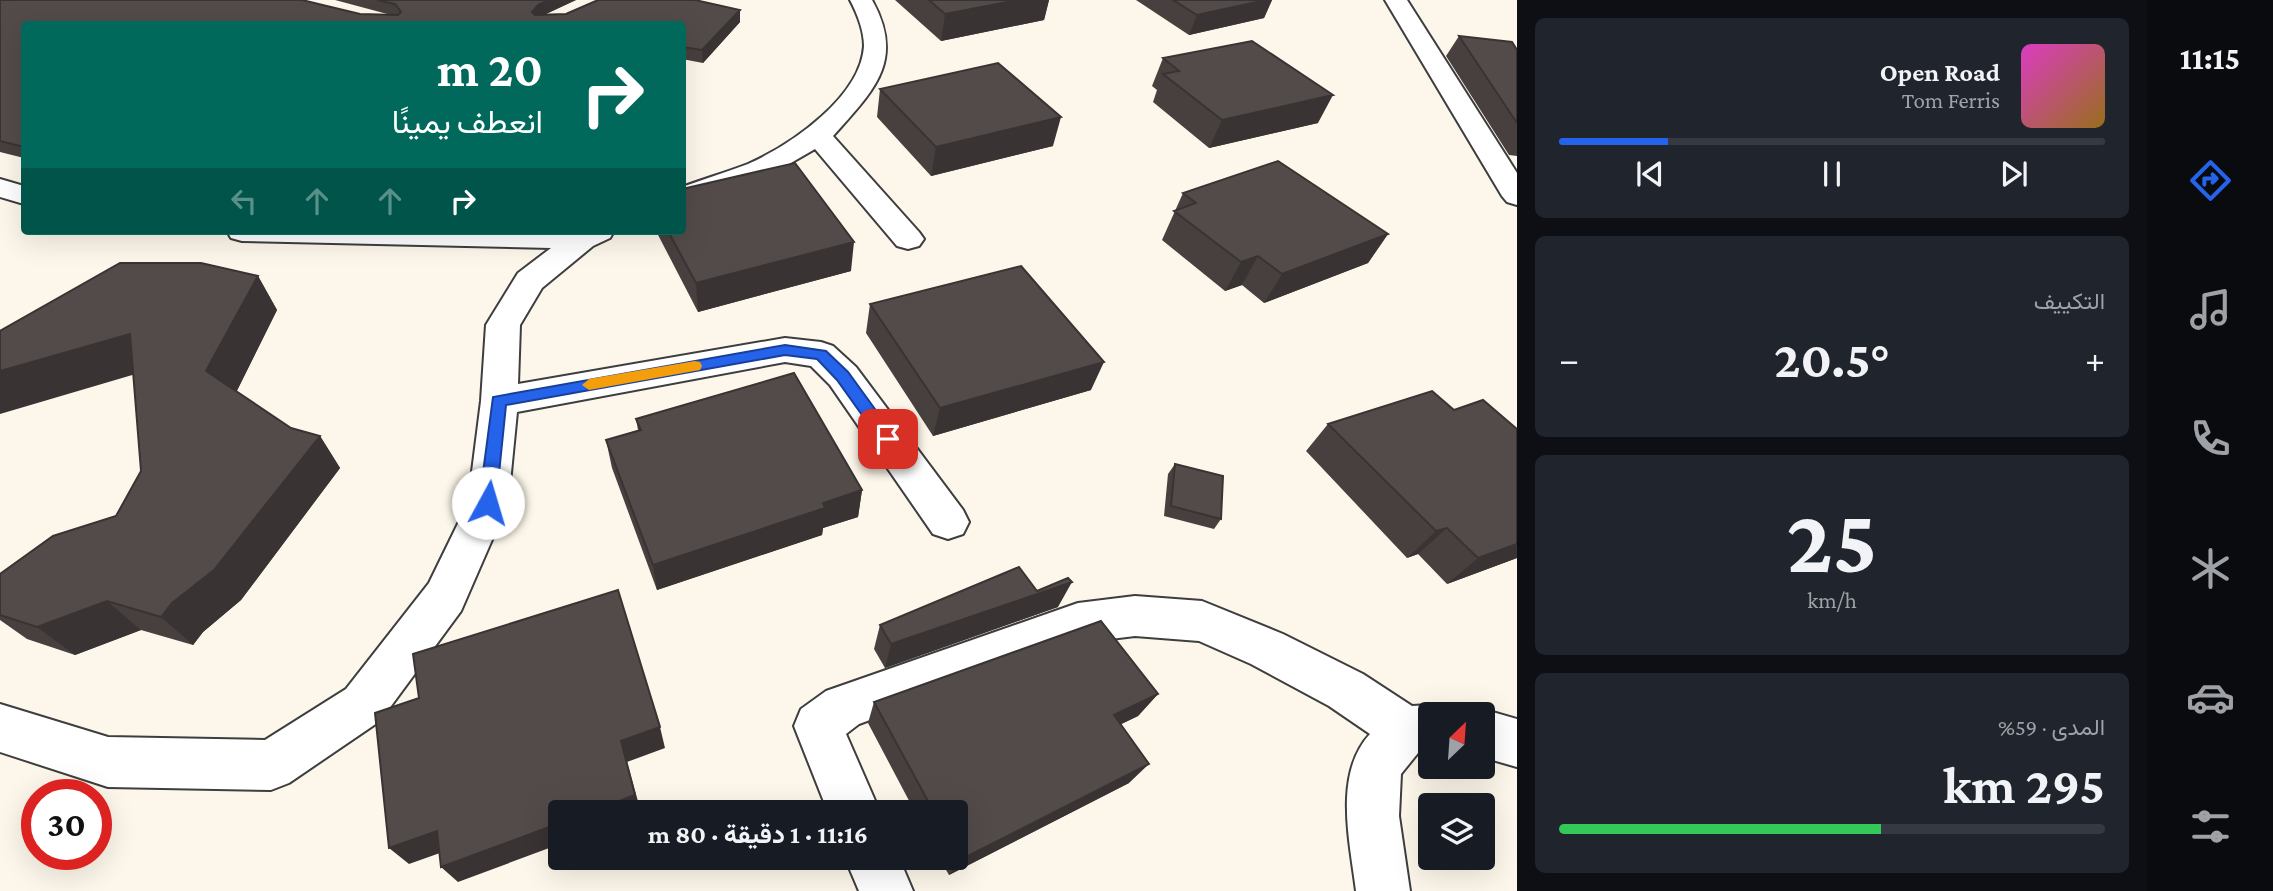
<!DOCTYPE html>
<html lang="ar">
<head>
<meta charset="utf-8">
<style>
	body { margin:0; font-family:"Crimson Pro",Vazirmatn,serif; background:#20242c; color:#f1f3f6; direction:rtl; height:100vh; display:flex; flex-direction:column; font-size:26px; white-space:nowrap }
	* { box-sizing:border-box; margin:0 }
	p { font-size:23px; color:#9ea1a6 }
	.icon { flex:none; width:38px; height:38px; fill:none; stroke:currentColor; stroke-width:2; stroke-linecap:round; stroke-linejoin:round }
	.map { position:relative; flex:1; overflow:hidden; direction:ltr }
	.drawer { display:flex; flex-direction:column; gap:18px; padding:18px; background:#0d0f14; width:630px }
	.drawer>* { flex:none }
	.hud { position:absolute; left:21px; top:21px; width:665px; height:214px; border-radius:7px; box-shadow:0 7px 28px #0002; direction:rtl; background:#00695c; color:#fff; overflow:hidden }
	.needle { width:46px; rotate:25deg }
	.buttons { position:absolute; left:1418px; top:702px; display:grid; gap:14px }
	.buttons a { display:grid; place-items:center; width:77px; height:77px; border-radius:7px; background:#171b24; box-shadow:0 7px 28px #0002; font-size:35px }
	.speed { position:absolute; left:21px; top:779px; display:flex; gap:14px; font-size:35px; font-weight:700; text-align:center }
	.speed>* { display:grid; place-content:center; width:91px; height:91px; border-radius:50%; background:#171b24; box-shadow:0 7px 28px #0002; line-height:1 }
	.speed .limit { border:10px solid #d22; background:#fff; color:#111 }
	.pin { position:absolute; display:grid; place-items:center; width:60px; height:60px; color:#fff; margin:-30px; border-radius:14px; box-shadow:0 4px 10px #0006 }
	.me { position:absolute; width:77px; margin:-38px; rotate:6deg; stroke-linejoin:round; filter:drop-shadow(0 0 5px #0008) }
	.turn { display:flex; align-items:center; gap:24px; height:147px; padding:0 28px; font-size:32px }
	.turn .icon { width:91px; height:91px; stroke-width:2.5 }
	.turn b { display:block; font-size:49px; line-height:60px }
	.lanes { display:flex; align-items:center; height:66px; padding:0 28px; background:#0003; justify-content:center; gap:35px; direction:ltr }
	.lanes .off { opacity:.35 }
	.big { font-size:52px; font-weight:700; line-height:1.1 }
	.drawer .widget { flex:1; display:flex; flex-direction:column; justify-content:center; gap:10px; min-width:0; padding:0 24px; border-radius:10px; background:#20242c }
	.drawer .dial { align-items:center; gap:0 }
	.dial b { font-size:91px; line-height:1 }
	.song { display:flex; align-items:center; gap:21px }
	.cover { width:84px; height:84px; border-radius:10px; background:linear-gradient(135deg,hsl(310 70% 55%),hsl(40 70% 35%)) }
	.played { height:7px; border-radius:4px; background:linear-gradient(90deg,#2563eb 20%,#363941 20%) }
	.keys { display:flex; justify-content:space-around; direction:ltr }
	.heat { display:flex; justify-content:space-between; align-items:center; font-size:38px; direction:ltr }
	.charge { height:10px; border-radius:5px; background:linear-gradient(90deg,#34c759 59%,#363941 0) }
	.trip { position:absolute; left:548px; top:800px; width:420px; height:70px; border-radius:7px; background:#171b24; box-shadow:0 7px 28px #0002; font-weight:700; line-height:70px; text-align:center; direction:rtl }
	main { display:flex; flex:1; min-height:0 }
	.tabs { display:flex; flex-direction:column; width:126px; justify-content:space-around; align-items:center; background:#090b0e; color:#9ea1a6 }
	.tabs .icon { width:49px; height:49px }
	.tabs .active { color:#2563eb }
	.tabs b { font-size:32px; color:#f1f3f6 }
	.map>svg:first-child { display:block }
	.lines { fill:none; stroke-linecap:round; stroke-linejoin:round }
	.minor-casing { stroke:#3e3e3e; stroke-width:4 }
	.minor { fill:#fff; fill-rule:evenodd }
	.wall { fill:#47403f }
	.shaded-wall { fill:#393433 }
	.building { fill:#524b49; stroke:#393433; stroke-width:2 }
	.route { fill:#2563eb; stroke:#184099; stroke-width:2 }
	.slow { fill:#f59e0b }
</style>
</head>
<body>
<main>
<nav class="tabs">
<b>11:15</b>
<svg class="icon active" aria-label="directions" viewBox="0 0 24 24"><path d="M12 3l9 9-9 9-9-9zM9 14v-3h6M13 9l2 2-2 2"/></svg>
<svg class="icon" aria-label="music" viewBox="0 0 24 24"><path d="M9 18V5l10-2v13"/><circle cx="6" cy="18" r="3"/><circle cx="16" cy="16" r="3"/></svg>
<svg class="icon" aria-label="phone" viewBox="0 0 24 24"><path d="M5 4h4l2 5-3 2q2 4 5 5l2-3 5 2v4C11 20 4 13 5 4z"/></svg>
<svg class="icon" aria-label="climate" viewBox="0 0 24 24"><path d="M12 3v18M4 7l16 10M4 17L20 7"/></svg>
<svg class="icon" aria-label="car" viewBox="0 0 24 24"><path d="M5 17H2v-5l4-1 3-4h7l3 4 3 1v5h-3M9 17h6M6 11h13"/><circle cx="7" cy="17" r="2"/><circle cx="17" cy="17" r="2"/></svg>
<svg class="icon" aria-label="filters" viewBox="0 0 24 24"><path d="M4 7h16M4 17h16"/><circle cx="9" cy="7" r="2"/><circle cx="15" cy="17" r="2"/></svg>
</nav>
<section class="drawer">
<div class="widget">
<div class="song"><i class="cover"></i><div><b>Open Road</b><p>Tom Ferris</p></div></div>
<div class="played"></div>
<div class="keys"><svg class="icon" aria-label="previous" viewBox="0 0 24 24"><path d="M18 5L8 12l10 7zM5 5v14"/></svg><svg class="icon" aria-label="pause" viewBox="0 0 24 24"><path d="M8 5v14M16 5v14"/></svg><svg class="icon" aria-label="next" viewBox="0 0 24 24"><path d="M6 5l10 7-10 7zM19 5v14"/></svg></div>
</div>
<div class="widget"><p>التكييف</p>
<div class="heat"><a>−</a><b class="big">20.5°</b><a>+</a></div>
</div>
<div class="widget dial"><b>25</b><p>km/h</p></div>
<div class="widget"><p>المدى · 59%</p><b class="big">295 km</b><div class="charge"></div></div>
</section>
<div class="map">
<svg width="1517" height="891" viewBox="0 0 1517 891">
	<rect width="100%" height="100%" fill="#fdf7eb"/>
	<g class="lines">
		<defs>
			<path id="minor" d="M850,0h22c34,61 1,91 -39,136l86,96 5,7 -5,7 -11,3 -11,-3 -82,-97 -45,26 -88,31v-19c22,-8 45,-15 66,-23 43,-19 113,-67 116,-118 0,-15 -7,-33 -14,-46z
				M1385,0h22l110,173v32l-10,-3 -5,-6z
				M0,179l24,7v18l-24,-7z
				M227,231h387l-4,7 -17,8 -51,42 -22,37 -2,59 267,-46 36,4 12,4 23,21 107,143 6,12 -6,12 -15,5 -15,-5 -103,-149 -19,-19 -26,-4 -268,50 -9,91 -47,108 -81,110 -91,62 -18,7 -163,-3 -108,-35v-48l108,33 157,3 81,-51 83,-106 39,-80 13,-102 5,-76 32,-52 33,-25 -309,-7 -11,-3z
				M1135,596l67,5 81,33 80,40 49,32 18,-1 17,7 -17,2v39h-12l-17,21 -2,42 11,75h-54c-6,-49 -23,-117 14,-157l-41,-28 -78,-42 -52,-23 -64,-5 -57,7 -219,81 -13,10 34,78h-52l-34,-86 7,-17 25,-18 252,-88z
				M1482,709l35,10v48l-35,-10v-43h-12z
				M845,858h54l14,33h-54z"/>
		</defs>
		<use href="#minor" class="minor-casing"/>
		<use href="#minor" class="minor"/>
	</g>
	<path class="wall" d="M0,0l360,14 31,1 -56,-15h241l-31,14 195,8 -37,41 -21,-4v-35h-658v134l-24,-6z
		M895,0h154l-5,20 -103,21z
		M1136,0h136l-8,18 -75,17z
		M1459,36l58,14v106l-8,-1 -63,-99z
		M1163,58l155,65 -109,25 -56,-46 4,-12 -5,-4z
		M880,89l173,57 -122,30 -54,-59z
		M1183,193l205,41 -20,29 -104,40 -22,-18 -17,6 -63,-51z
		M656,231h26l169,40 -153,41z
		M258,276l19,34 -41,82 55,36 29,8 20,32 -99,132 -38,32 -10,13 -52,-15 -66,25 -48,-16 -27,-19v-5l116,-99 25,-45 -8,-96z
		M870,304l221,86 -158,46 -67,-103z
		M1454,410l63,19v129l-70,26 -29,-30 -11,4 -101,-107 22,-27z
		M636,419l226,71 -4,27 -35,11 -1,7 -165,55 -45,-122 -6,-28 32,-10z
		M1175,464l46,55 -7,10 -50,-13 4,-42z
		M1037,591l21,16 -173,61 -11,-19 6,-24z
		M1158,694l-20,22 -17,8 8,59 -180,92 -10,-17h17v-46h-41l-47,-89 6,-21z"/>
	<path class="shaded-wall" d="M548,0h28l-36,17 -6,7 -2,-12 6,-7z
		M1018,0h31l-5,20 -103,21 4,-27z
		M1266,0h6l-8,18 -75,17 8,-20z
		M740,10v12l-37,41 -1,-13z
		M1333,95l-15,28 -109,25 13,-28z
		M1061,117l-8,29 -122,30 5,-29z
		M1388,234l-20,29 -104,40 18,-29z
		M854,242l-3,29 -153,41 -2,-29z
		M1258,256l-16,29 -17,6 16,-29z
		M258,276l19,34 -47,95 -24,-34z
		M130,334l26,34 -156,46v-43z
		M1104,362l-13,28 -158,46 7,-28z
		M320,436l20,32 -99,132 -38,32 -10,13 -32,-28z
		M862,490l-4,27 -35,11 -1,7 -165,55 -4,-25 170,-62z
		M1447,528l-29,26 -11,4 29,-27z
		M1517,544v14l-70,26 31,-26z
		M1072,582l-14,25 -173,61 6,-24z
		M107,601l34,29 -66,25 -38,-28z
		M1158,694l-20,22 -41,20 17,-21z
		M660,727l5,21 -38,14 14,50h-51l31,-71z
		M1149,764l-20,19 -180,92 11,-15z
		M560,823v21l-102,38 -17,-15z
		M437,831l17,17 -45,16 -20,-16z"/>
	<path class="building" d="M0,0h302l58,14 38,1 3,-3 -6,-8 -18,-4h171l-10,5 -6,7 3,3 31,-1 32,-14h97l45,10 -38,40 -20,-3v-23h-658v123l-24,-6z
		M929,0h89l-73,14z
		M1173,0h93l-69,15z
		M1459,36l53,6 5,8v73z
		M1252,41l81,54 -111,25 -59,-46 16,-3 -16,-13z
		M998,63l63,54 -125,30 -56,-58z
		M1278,161l110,73 -106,40 -24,-18 -17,6 -67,-51 22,-8 -13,-10z
		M795,163l59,79 -158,41 -28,-52h14v-42z
		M120,263h81l57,13 -52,95 85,57 29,8 -106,134 -42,33 -11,14 -54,-16 -70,26 -37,-12v-41l53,-38 63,-20 25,-45 -11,-137 -130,37v-40z
		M1021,266l83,96 -164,46 -70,-104z
		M794,373l68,117 -39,13 2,5 -172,57 -47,-125 35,-10 -5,-11z
		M1432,391l22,19 29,-10 34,29v115l-39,14 -31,-30 -11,3 -108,-107z
		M1175,464l48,12 -2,43 -50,-13z
		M1019,567l18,24 31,-13 4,4 -181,62 -11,-19z
		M618,590l42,137 -39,14 14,54 -45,17h-30v11l-119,44 -4,-36 -48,17 -14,-135 44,-15 -6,-44z
		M1101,621l57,73 -44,21 35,49 -189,96 -4,-8v-40h-22l-60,-110z"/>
	<path class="route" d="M785,345l41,6 22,21 45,62 3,5 -3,4h-11l-45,-63 -20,-21 -32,-4 -279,50 -10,98 -3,5h-11l-3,-5 14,-106z"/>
	<path class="slow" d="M695,361l5,1 2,4 -2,4 -111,20 -7,-5 7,-6z"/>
</svg>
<div class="buttons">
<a><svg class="needle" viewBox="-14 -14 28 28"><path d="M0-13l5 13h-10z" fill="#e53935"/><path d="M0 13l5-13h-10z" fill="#9ea1a6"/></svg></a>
<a><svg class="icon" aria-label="layers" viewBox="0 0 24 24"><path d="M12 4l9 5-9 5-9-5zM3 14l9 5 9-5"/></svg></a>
</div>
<div class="speed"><div class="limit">30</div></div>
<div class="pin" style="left:888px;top:439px;background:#d93025"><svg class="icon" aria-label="arrive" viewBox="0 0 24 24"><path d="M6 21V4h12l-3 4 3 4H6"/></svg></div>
<svg class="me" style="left:488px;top:503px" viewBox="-20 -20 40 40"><circle r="19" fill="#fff"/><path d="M0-13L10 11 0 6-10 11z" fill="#2563eb"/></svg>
<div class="trip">11:16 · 1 دقيقة · 80 m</div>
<div class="hud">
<div class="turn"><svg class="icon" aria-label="right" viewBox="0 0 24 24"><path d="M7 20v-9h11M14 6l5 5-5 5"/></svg><div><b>20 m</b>انعطف يمينًا</div></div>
<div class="lanes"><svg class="icon off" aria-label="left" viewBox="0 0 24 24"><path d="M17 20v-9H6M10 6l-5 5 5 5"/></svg><svg class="icon off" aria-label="ahead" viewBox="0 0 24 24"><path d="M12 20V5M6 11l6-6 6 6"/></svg><svg class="icon off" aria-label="ahead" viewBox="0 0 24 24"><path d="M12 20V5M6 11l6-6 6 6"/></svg><svg class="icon" aria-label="right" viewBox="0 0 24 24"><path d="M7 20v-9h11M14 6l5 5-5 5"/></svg></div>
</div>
</div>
</main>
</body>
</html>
